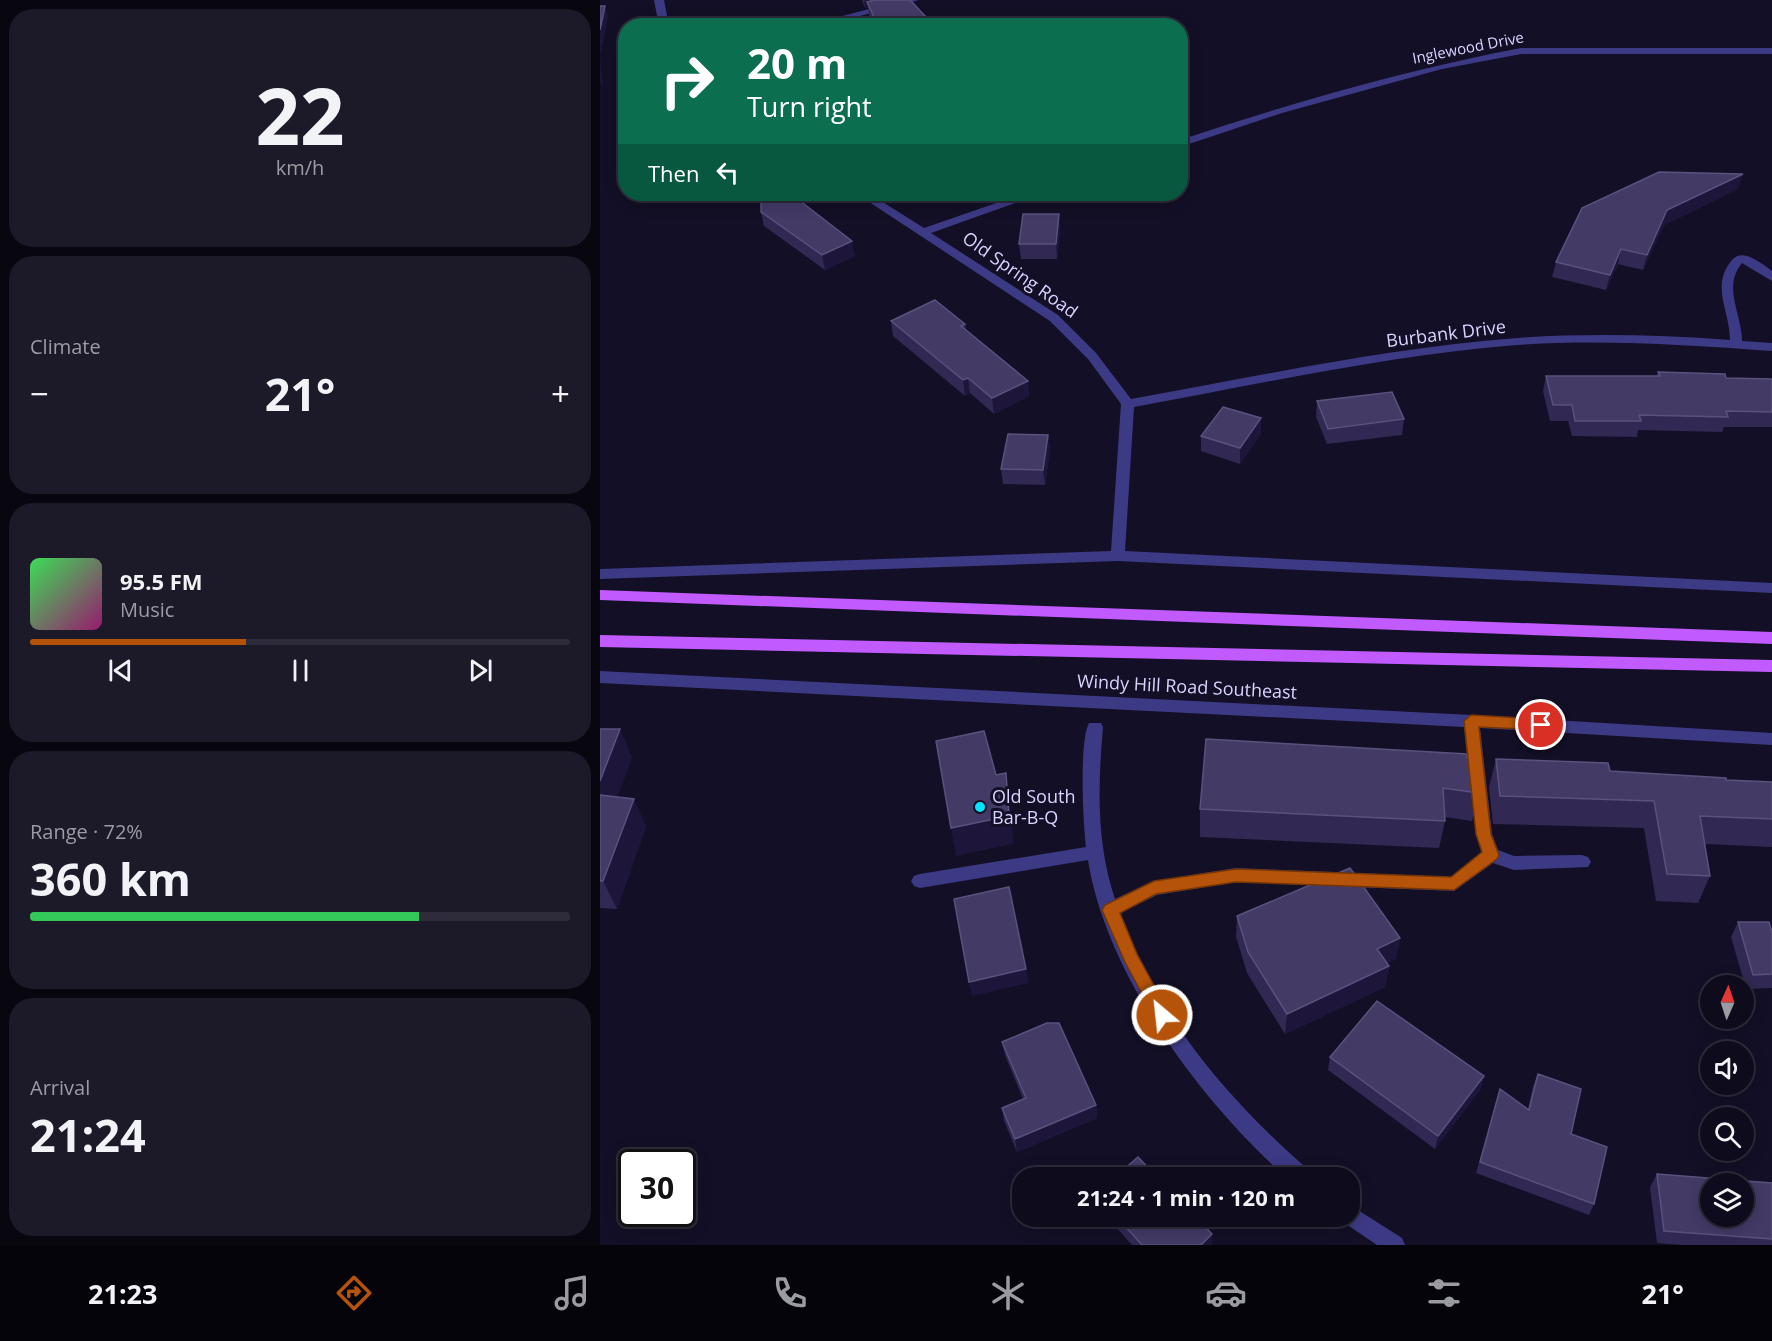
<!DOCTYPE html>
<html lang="en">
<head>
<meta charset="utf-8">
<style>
	body { margin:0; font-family:"Open Sans",sans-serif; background:#1c1929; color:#f1f3f6; height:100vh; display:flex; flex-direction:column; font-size:22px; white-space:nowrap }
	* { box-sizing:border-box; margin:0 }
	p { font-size:20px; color:#9b9ba3 }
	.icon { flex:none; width:33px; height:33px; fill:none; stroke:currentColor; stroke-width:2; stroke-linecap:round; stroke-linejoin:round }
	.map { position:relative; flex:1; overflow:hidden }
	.drawer { display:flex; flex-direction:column; gap:9px; padding:9px; background:#08060f; width:600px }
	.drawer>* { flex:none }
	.top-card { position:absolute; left:18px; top:18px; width:570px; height:183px; border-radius:24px; box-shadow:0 3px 15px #0003,0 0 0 2px #2e2b3b; background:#0b6e4f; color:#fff; overflow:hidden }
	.needle { width:39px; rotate:3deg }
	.fabs { position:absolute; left:1100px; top:975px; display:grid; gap:12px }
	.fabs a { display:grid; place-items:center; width:54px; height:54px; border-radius:50%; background:#0e0b1c; box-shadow:0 3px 15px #0003,0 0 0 2px #2e2b3b; font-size:30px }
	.speed { position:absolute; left:18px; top:1149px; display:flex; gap:12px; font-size:30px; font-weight:700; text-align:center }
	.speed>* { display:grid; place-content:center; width:78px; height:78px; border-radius:50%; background:#0e0b1c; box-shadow:0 3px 15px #0003,0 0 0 2px #2e2b3b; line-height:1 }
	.speed .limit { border:3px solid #111; border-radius:9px; background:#fff; color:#111 }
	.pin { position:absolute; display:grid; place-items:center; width:51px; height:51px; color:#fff; margin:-26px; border:3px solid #fff; border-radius:50%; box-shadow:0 2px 6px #0007 }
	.me { position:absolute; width:66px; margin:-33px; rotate:332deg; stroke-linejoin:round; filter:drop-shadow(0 0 4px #0008) }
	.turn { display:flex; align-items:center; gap:21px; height:126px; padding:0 30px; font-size:27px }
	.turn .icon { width:78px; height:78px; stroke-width:2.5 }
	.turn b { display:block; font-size:42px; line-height:51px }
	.then { display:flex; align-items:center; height:57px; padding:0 30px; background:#0003; gap:12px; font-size:22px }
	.big { font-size:45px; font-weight:700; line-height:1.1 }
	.drawer .widget { flex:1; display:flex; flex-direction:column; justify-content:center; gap:9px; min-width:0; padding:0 21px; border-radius:24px; background:#1c1929 }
	.drawer .dial { align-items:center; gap:0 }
	.dial b { font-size:78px; line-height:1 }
	.song { display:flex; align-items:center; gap:18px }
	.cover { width:72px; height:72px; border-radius:9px; background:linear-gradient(135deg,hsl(130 70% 55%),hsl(320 70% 35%)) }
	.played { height:6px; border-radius:3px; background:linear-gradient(90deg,#b45309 40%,#2e2b3b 40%) }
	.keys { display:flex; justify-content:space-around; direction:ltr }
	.heat { display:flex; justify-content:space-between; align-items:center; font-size:33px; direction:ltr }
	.charge { height:9px; border-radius:4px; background:linear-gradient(90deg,#34c759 72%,#2e2b3b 0) }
	.trip { position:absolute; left:412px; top:1167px; width:348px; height:60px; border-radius:24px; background:#0e0b1c; box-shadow:0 3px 15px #0003,0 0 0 2px #2e2b3b; font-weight:700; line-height:60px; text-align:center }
	.menu { display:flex; height:96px; justify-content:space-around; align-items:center; background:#06040b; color:#9b9ba3 }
	.menu .icon { width:42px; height:42px }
	.menu .on { color:#b45309 }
	.menu b { font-size:27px; color:#f1f3f6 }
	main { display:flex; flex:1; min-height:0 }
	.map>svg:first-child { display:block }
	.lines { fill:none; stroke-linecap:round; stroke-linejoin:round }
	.minor { fill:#3d3a85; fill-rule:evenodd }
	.major { fill:#c25bff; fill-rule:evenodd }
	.wall { fill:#312854 }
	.shaded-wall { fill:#1d163a }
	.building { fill:#433a66; stroke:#5a527e; stroke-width:1.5; fill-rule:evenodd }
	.route { fill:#b45309; stroke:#753606; stroke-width:1.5 }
	.poi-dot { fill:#00e5ff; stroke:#130f26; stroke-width:2 }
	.labels { text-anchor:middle; stroke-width:6; stroke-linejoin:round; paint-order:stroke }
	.far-street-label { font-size:15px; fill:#d9d4ff; stroke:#130f26 }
	.street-label { font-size:18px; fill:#d9d4ff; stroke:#130f26 }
	.poi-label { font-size:18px; fill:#d9d4ff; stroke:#130f26; text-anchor:start }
</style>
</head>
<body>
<main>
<section class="drawer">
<div class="widget dial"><b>22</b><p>km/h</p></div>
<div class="widget"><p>Climate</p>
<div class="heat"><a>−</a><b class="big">21°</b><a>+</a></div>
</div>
<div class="widget">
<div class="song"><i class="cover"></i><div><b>95.5 FM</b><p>Music</p></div></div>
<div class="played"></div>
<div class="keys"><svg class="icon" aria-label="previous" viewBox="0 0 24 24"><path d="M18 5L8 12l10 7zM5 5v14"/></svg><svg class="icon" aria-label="pause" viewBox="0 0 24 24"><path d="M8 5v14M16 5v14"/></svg><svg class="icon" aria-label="next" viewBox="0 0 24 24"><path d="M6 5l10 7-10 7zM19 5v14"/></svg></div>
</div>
<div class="widget"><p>Range · 72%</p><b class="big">360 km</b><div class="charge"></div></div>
<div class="widget"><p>Arrival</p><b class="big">21:24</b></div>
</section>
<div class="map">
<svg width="1172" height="1245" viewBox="0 0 1172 1245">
	<rect width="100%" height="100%" fill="#130f26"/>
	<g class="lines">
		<path class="minor" d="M54,0h10l5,26h-10z
			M303,0h16l-96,26h-18z
			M921,48h251v6h-251l-79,15 -160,44 -102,34v-7c112,-37 225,-70 341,-92z
			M257,194h13l54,34 98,-34h14l-1,2 -104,37 127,82 38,38 35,46c128,-23 256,-51 386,-61 71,-5 142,-3 213,2 0,-29 -20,-54 2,-80 11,-13 30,4 40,11v10l-30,-18c-20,24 0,51 0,78l30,2v8c-85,-6 -170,-12 -255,-6 -129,10 -256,39 -383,62l-9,144 647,32v10l-654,-32 -518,18v-10l511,-18 10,-147 -33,-45 -38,-38z
			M0,671l871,44 301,18v12l-292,-17 12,106 6,16 16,6 68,-1 6,2 3,5 -3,5 -74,3 -21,-7 -39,28 -218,-9 -79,13 -37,18c35,102 110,189 190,258l3,7h-26c-85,-75 -181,-203 -199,-318l-168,28 -6,-2 -3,-5 3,-5 6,-2 166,-27c-3,-25 -7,-105 3,-124h12l2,4c-5,58 -7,116 12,172l39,-18 82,-13 215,9 31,-24 -6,-19 -12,-107 -864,-44z
			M750,1205l52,33 3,7h-28l-34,-23 -3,-6h10z"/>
		<path class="major" d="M0,590l1172,42v12l-1172,-44z
			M0,635l1172,25v12l-1172,-25z"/>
	</g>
	<path class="wall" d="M262,0h48l16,17 1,9h-53l-5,-10 -1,-9 -3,1z
		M1138,189l-74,36 -21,45 -25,-6 -12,26 -54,-13 4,-15z
		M161,212l94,44 -30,14 -61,-44z
		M460,229l-3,30h-36l-2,-15z
		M291,321l74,3 1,6 62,51 1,15 -35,18 -24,-21 -5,3 -72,-60z
		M1058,372l68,6 46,1v48h-48l-2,5 -84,-2 -1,7 -65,-1 -4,-15h-18l-7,-30 3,-15h111z
		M717,401l87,18 -2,16 -75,9 -11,-27z
		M661,418v16l-21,30 -39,-13v-15z
		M448,435l2,15 -5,35 -42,-1 -2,-15z
		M0,729l32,28 -15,40 29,29 -29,83 -17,-1z
		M867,758l12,35 -7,28 -27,-4v4l-6,27 -239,-11v-28z
		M896,759l114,12 116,9 46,2v65l-67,-3 5,32 -12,27 -42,-2 -12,-73 -151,-4 -4,-37z
		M637,916l163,22 -4,21 -9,4 2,3 -4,21 -100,47 -38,-61 -11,-36z
		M1138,922l34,10v56l-26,1 -15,-52z
		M402,1042l94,63 1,13 -80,34 -13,-31 -2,-13 21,-9 -18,-44z
		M730,1057l154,19 -4,14 -45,59 -107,-79z
		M938,1074l33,60 23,70 -5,11 -113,-42 24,-84 28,20 5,-23z
		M1057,1174l115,9v62h-90l-25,-2 -7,-56z
		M506,1216h89l17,29h-80z"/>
	<path class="shaded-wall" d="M267,0h27l-27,2 1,5 -3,1 -1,-7z
		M5,6l3,11 -8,40v-27z
		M326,17l1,9h-10l-1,-6z
		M0,58l3,31 -3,-8z
		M1143,174l-5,15 -74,36 -21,45 4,-15 20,-45z
		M459,214l1,15 -3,30 -1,-15z
		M252,241l3,15 -30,14 -3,-15z
		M1021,249l-3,15 -12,26 4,-15z
		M368,378l2,15 -5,3 -2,-16z
		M428,381l1,15 -35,18 -2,-16z
		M661,418v16l-21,30v-16z
		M448,435l2,15 -5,35 -2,-15z
		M20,729l12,28 -24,65 -8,-16v-25z
		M406,773l4,28 3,43 -57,12 -5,-28z
		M34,799l12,27 -29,83 -14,-28z
		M800,938l-4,21 -23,11 4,-21z
		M789,966l-4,21 -100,47 2,-20z
		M426,969l3,14 -57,13 -3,-14z
		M884,1076l-4,14 -45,59 3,-13z
		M496,1105l1,13 -80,34 -2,-13z
		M612,1234v11h-11z"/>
	<path class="building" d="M274,0h36l16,17 -10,3 3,6h-41l-11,-24z
		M0,6h5l-5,24z
		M1059,172l84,2 -76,36 -20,45 -26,-6 -11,26 -54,-13 26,-54z
		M166,194h25l61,47 -30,14 -61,-43v-17z
		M423,214h36l-3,30h-37z
		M335,300l30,24 -4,2 67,55 -36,17 -24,-20 -5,2 -72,-59z
		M1058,372l67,2 1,4 46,1v33l-46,-1 2,6 -89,-2 2,6h-66l-3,-16h-19l-7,-29h114z
		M792,392l12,27 -76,10 -11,-28z
		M623,407l38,11 -21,30 -39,-12z
		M408,434l40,1 -5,35 -42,-1z
		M0,729h20l-20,52z
		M384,731l12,44 10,-2 3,43 -58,12 -15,-87z
		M606,739l261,15v4h8l4,35 -36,-5 2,33 -245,-12z
		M896,759l112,4 2,8 116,7v2l46,2v37l-72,-3 10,60 -43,-2 -13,-73 -154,-5z
		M0,795l34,4 -31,82h-3z
		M750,868l50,70 -23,11 12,17 -102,48 -39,-62 -11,-36z
		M409,887l17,82 -57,13 -15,-83z
		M1138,922h31l3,10v42l-19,1z
		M777,1001l107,75 -46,60 -108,-79z
		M447,1023h12l37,82 -81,34 -13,-31 24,-10 -24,-56z
		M938,1074l43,15 -10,45 36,13 -13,57 -114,-42 20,-73 29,21z
		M538,1157l20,21h-44z
		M1057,1174l115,9v56l-108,-8zM1110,1184h33v32h-33z
		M516,1216h79l17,18 -11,11h-59z"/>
	<path class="route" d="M871,715l70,4 7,6 -7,5 -62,-3 12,107 8,21 -2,4 -43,31 -218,-8 -80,12 -36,19 17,41 33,61 -2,5 -6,3 -6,-3 -31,-58 -23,-52 3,-5 49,-24 82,-12 215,8 31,-25 -6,-18 -12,-113z"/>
	<circle class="poi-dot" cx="380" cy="807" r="6"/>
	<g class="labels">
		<g class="far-street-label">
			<text transform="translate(868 48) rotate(-11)" y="5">Inglewood Drive</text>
		</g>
		<g class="street-label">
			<text transform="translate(420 275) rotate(35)" y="6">Old Spring Road</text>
			<text transform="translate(846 334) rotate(-7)" y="6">Burbank Drive</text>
			<text transform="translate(587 687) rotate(3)" y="6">Windy Hill Road Southeast</text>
		</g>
		<g class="poi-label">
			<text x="392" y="803">Old South<tspan x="392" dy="21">Bar-B-Q</tspan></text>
		</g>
	</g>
</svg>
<div class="fabs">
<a><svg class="needle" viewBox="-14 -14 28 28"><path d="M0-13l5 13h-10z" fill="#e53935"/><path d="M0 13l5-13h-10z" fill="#9b9ba3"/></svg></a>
<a><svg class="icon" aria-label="sound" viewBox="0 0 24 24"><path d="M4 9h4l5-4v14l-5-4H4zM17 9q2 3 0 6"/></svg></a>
<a><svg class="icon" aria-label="search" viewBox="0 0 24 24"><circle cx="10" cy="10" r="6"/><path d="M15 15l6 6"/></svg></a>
<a><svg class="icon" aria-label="layers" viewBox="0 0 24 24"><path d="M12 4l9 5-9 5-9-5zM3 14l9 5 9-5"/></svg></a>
</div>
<div class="speed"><div class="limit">30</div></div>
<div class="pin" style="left:941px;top:725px;background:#d93025"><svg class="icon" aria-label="arrive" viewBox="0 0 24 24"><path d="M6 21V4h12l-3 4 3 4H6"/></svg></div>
<svg class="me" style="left:562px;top:1015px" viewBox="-20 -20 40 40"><circle r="17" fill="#b45309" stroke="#fff" stroke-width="3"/><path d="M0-11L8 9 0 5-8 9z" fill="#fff"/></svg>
<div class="trip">21:24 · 1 min · 120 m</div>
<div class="top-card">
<div class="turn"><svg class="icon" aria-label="right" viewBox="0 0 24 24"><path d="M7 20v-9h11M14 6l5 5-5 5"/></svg><div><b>20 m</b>Turn right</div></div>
<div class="then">Then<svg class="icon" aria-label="left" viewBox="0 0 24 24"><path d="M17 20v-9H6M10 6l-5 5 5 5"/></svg></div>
</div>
</div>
</main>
<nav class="menu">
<b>21:23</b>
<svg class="icon on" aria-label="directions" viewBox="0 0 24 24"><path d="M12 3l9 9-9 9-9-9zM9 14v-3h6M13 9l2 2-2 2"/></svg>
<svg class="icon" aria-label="music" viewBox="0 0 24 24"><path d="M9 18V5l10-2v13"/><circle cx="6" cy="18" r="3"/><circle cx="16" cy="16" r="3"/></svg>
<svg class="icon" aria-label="phone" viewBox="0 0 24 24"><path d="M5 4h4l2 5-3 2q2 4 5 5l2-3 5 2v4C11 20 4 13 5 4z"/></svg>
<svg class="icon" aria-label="climate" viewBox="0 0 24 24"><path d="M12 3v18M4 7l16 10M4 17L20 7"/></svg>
<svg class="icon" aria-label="car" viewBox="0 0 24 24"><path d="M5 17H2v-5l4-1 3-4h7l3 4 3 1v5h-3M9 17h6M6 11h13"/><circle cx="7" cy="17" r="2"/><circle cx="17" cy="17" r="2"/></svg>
<svg class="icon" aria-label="filters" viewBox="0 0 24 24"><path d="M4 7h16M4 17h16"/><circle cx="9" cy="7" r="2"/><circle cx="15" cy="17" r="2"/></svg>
<b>21°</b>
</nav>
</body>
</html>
